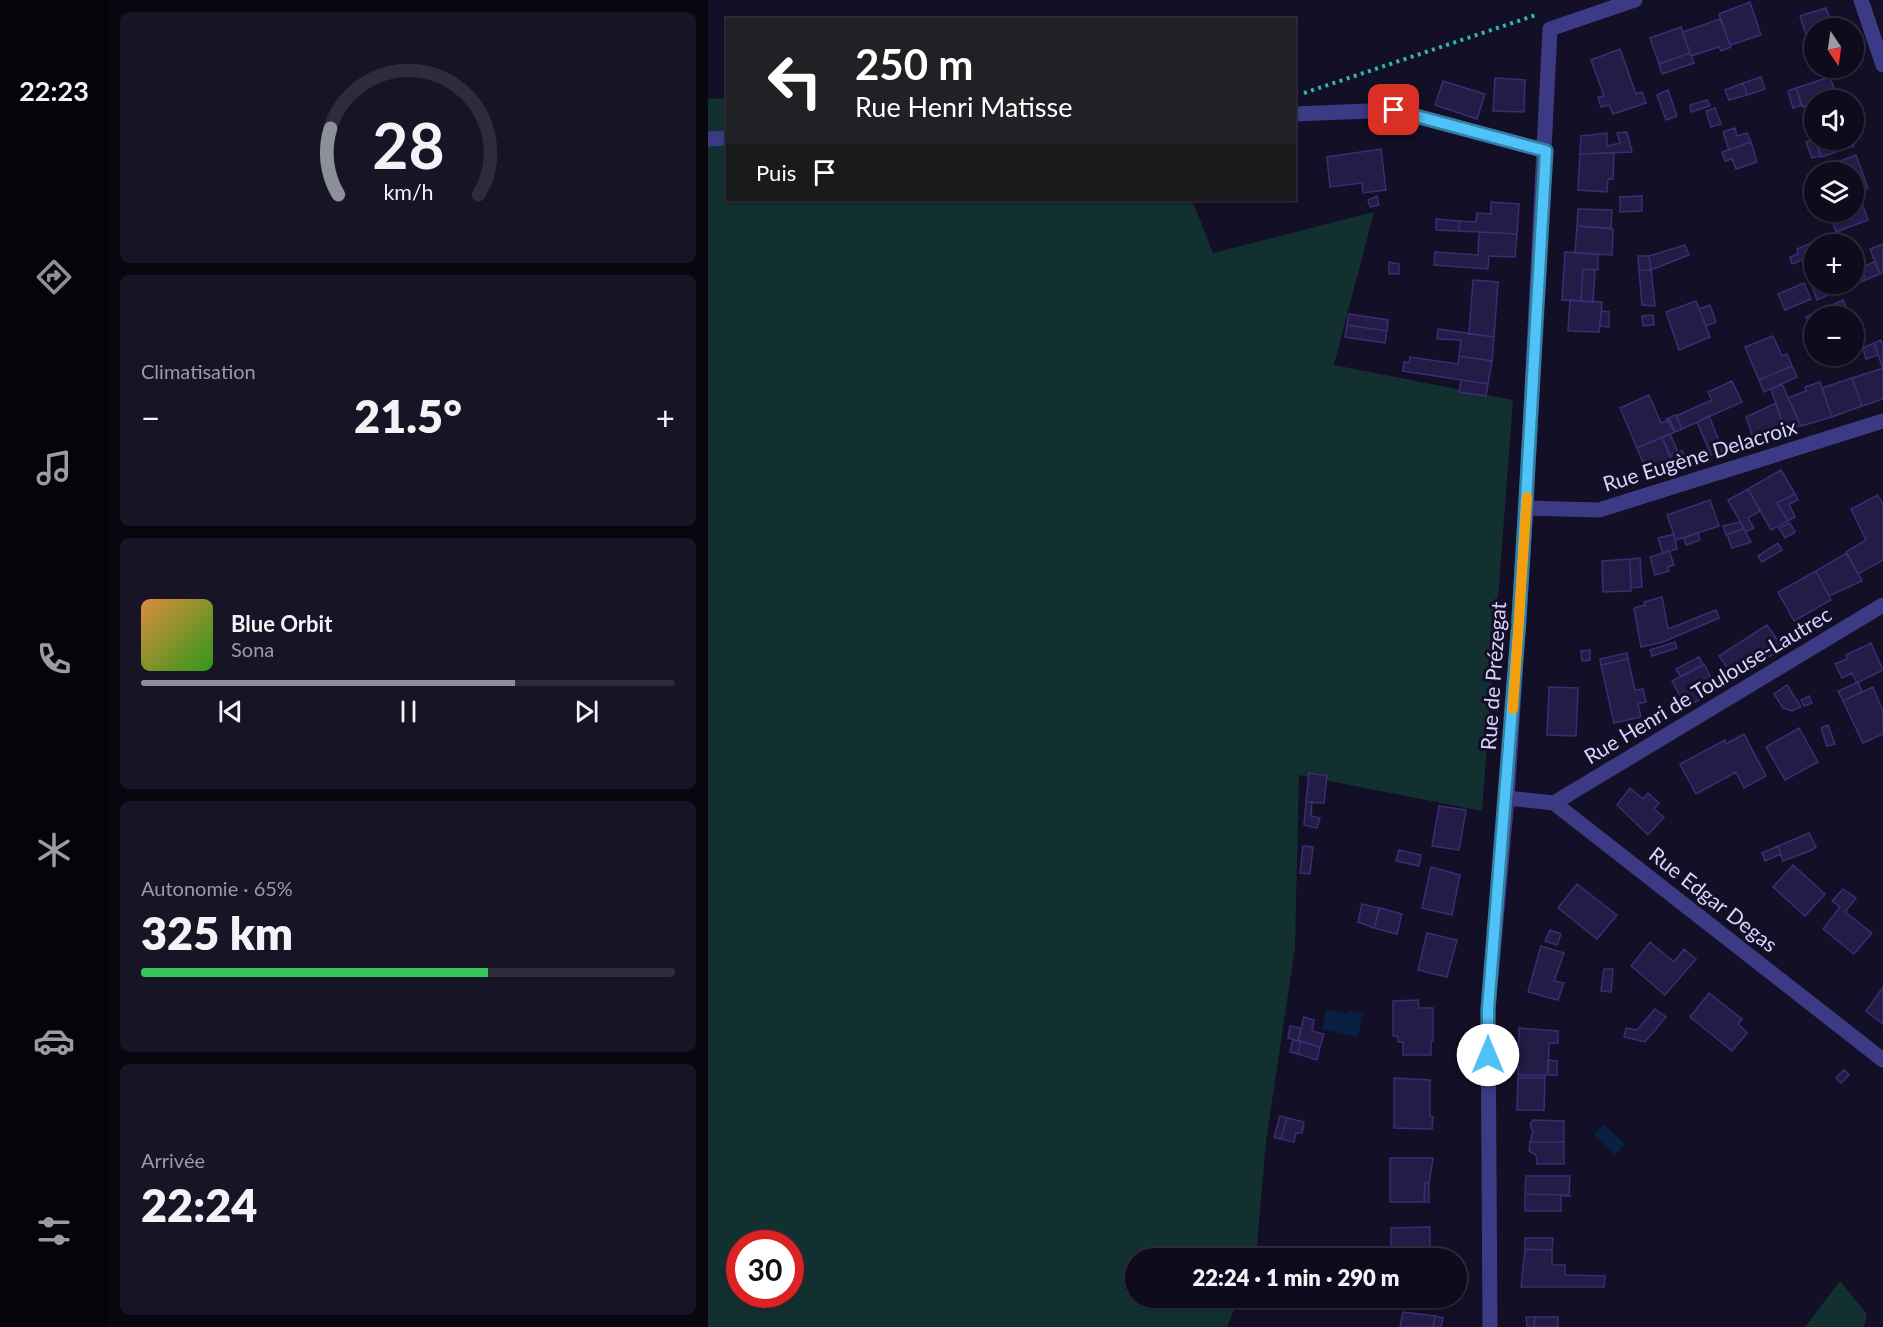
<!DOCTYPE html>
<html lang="fr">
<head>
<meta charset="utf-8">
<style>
	body { margin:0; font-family:Lato,sans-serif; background:#171425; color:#f1f3f6; height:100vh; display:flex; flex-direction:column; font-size:22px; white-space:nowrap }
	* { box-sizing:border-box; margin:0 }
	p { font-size:20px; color:#9b9ba3 }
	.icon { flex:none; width:33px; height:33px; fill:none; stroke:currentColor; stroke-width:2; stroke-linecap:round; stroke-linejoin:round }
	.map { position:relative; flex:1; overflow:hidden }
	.drawer { display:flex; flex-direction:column; gap:12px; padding:12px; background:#08060f; width:600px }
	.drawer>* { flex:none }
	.top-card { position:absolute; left:18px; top:18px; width:570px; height:183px; border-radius:0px; box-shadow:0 2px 4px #0004,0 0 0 2px #2e2b3b; background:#202124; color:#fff; overflow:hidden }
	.needle { width:39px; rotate:167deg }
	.tools { position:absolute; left:1096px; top:18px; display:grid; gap:12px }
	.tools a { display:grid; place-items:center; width:60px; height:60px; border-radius:50%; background:#0e0b1c; box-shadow:0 2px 4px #0004,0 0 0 2px #2e2b3b; font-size:30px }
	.speed { position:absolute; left:18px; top:1230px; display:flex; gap:12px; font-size:30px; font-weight:700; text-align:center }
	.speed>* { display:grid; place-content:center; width:78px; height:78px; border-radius:50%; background:#0e0b1c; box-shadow:0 2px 4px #0004,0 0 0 2px #2e2b3b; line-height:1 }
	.speed .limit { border:9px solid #d22; background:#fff; color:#111 }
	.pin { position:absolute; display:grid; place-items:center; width:51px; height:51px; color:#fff; margin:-26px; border-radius:12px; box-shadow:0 3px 9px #0006 }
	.me { position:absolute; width:66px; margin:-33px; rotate:0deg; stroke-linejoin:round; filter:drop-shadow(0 0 4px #0008) }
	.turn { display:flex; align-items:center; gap:21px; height:126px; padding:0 30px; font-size:27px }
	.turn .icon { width:78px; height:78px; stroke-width:2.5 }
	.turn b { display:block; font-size:42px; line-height:51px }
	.then { display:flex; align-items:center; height:57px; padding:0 30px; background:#0003; gap:12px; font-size:22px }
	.big { font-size:45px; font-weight:800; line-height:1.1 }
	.drawer .card { flex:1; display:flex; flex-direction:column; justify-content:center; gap:9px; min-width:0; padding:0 21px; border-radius:9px; background:#171425 }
	.drawer .dial { align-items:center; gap:0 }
	.dial svg { height:156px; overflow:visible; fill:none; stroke:#2e2b3b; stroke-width:7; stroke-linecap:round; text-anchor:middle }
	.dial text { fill:#f1f3f6; stroke:none }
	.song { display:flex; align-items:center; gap:18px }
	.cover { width:72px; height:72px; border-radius:9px; background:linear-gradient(135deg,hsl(30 70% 55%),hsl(110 70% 35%)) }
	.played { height:6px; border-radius:3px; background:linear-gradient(90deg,#8c9099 70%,#2e2b3b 70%) }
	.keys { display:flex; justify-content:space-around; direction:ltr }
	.heat { display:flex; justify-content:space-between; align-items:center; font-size:33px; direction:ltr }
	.charge { height:9px; border-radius:4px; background:linear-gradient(90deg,#34c759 65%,#2e2b3b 0) }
	.trip { position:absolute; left:417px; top:1248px; width:342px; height:60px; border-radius:30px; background:#0e0b1c; box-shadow:0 2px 4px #0004,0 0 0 2px #2e2b3b; font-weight:800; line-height:60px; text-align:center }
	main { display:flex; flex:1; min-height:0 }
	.dock { display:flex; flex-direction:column; width:108px; justify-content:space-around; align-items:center; background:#06040b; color:#9b9ba3 }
	.dock .icon { width:42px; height:42px }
	.dock .active { color:#8c9099 }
	.dock b { font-size:27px; color:#f1f3f6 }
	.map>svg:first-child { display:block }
	.green { fill:#12302f; fill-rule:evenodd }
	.water { fill:#0a1f44 }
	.building { fill:#241b47; stroke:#3b2d73; stroke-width:1.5 }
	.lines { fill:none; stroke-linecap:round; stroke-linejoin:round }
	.path { stroke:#2fb8b0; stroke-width:4; stroke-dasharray:3 4.5; stroke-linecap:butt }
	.minor { stroke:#3d3a85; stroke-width:15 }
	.route-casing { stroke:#337fa1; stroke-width:15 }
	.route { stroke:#4fc3f7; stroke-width:10 }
	.slow { stroke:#f59e0b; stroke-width:10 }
	.labels { text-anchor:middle; stroke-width:6; stroke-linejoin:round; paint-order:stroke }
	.street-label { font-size:21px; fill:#d9d4ff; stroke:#130f26 }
</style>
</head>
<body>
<main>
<nav class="dock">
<b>22:23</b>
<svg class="icon active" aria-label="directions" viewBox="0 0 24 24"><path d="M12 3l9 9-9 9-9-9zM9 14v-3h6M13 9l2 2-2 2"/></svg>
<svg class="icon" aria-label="music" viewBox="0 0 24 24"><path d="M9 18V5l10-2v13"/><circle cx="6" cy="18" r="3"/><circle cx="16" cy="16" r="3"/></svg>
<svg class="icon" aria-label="phone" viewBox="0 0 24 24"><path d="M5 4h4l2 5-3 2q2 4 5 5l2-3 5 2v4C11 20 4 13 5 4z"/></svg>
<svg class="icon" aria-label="climate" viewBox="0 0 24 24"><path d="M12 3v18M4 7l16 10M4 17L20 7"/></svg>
<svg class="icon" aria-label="car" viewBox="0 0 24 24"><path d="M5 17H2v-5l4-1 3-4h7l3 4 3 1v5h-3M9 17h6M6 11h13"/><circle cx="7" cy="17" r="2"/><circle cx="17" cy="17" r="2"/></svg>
<svg class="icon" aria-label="filters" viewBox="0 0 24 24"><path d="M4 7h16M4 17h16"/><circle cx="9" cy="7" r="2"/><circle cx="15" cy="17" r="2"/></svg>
</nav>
<section class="drawer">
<div class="card dial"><svg viewBox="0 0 100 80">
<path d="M14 69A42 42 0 1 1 86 69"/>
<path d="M14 69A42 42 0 0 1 10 35" stroke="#8c9099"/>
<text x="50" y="56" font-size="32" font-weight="700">28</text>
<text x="50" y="72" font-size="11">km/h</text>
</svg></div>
<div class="card"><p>Climatisation</p>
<div class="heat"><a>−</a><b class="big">21.5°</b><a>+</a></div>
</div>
<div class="card">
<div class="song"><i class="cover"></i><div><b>Blue Orbit</b><p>Sona</p></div></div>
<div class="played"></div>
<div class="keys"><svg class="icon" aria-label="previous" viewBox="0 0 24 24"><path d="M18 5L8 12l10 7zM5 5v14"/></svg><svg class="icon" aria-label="pause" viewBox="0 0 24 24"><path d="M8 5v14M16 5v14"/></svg><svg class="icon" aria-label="next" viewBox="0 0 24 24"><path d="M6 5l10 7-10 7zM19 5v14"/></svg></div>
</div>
<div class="card"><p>Autonomie · 65%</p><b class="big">325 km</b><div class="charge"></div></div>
<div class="card"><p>Arrivée</p><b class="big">22:24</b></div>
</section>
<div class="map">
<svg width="1175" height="1327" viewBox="0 0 1175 1327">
	<rect width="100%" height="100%" fill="#130f26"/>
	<path class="green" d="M19,98l1,102h464l21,53 161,-41 -40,153 179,35 -31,411 -183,-36 -4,172 -29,195 -10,114 -1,2h-119v40h103l-12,29h-519v-1228zM32,1244h50v50h-50z
		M1132,1281l27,33 -3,13h-59z"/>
	<path class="water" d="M618,1010l22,4 1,-3 14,3 -5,23 -36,-8z
		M896,1124l21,20 -11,11 -20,-20z"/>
	<path class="building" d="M1042,2l11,33 -31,10 -11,-31z
		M1118,8l7,20h-18v40h7l-10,3 -6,-18 5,-2 -11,-35z
		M1012,19l11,28 -10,4 -2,-4 -28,9 -8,-24z
		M973,27l9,26 -31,11 -9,-26z
		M912,49l16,45 6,-2 4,11 -33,11 -4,-9 -8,2 -3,-10 6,-1 -13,-36z
		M982,53l4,10 -32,11 -3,-10z
		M1053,77l4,12 -18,6 -4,-12z
		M1122,77l8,23h-23v19l-3,1 -5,-15 -5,2 -6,-19z
		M787,78l30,2 -1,32 -31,-1z
		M735,81l42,13 -8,25 -42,-14z
		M1035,83l4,12 -18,5 -4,-10z
		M1088,88l6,17 -9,3 -5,-17z
		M960,90l9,26 -11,4 -9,-25z
		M999,100l3,6 -19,6 -1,-7z
		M1007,108l6,16 -10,3 -5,-16z
		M1107,119v21h37l2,6 -33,11 -13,-35z
		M1027,128l2,8 10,-3 4,9 -22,8 -6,-18z
		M919,132l5,20 -52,2 1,-18 26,-3v13l13,-3 -3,-10z
		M1107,139l6,17 -9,2 -6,-16z
		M1043,142l6,20 -21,7 -4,-10 -7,2 -3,-9z
		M673,149l5,41 -23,3 -1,-10 -32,4 -3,-30z
		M906,153l-1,26h-5l-1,13 -29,-2 2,-36z
		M1148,155l12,33 -14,5v-21h-25l-2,-6z
		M1150,192l10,28 -32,12 -7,-20h25v-19z
		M669,196l2,9 -9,2 -2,-7z
		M934,196v15l-22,1v-15z
		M783,202l28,2 -2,30 -58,-3v-10l17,1 1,-9 14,1z
		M870,209l34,1 -1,18 -34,-2z
		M728,219l23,2v10l-23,-1z
		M869,226l36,3 -1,26 -37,-2z
		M771,232l38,2 -2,23 -26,-1 -1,13 -54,-4 1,-13 43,3z
		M1116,238l2,6h-11v11l-23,9 -2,-7 8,-3 -1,-5z
		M1175,244v28l-3,2 -10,-25z
		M977,245l4,10 -38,15 -2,-14z
		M857,252l33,2v16l-15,-1 -2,32 -19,-1z
		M1107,255v14l-8,3 -4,-12z
		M930,256h11l2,14h-12z
		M1167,261l5,13 -20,8 -1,-3 6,-2 -3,-9z
		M681,262l10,2v10h-10z
		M875,269l12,1 -2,32 -12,-1z
		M1107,269v12l-4,2 -4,-11z
		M931,270h12l4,36 -13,-1z
		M765,280l25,2 -4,55 -25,-3z
		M1107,281v3h21l3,6 -22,10 -6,-17z
		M1096,283l7,16 -26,11 -7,-16z
		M862,300l32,2 -3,30 -31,-1z
		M1135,300l7,16h-35v22l-9,-21z
		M988,301l14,36 -31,13 -13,-38z
		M1002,305l6,17 -10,4 -7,-17z
		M893,311l8,1v15l-9,-1z
		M641,314l39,6 -1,11 -40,-6z
		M945,315l1,10 -11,1 -1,-10z
		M639,325l40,6 -2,12 -40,-6z
		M730,329l56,8 -2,24 -33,-5 2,-16 -24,-1z
		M1065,336l9,20 5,-2 5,12 -33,14 -14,-33z
		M1173,340l2,5v24l-9,-26z
		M1166,343l4,12 -12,4 -3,-11z
		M751,356l33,5 -4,23 -85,-13 1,-9 5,1 1,-6 48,7z
		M1084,366l5,11 -33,15 -5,-12z
		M1175,368v31l-21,7 -10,-28z
		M1144,378l10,28 -30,11 -10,-29z
		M753,380l27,4 -2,12 -27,-4z
		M1024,381l10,21 -60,27 -6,-13 36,-16 -4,-8z
		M1112,382l12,35 -31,9 -13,-28 18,-7 -1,-4z
		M1074,384l19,42 -16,5 -14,-42z
		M941,395l12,28 9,-3 5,12 -38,16 -17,-40z
		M1068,403l9,28 -31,10 -8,-24z
		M968,415l6,14 -7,3 -9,-13z
		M1001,416l14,35 -12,4 -14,-33z
		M962,434l8,18 -8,3 -8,-18z
		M954,437l10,25 -25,10 -10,-24z
		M974,451l4,9 -13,6 -3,-11z
		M1073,470l14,24 -18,9 11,18 -17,9 -23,-41z
		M1040,489l12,22 -12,7 6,10 -8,4 -18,-32z
		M1087,494l3,6 -9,4 6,13 -7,4 -11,-18z
		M1170,495l5,10v55l-25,14 -12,-22 20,-12 -15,-31z
		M1002,500l9,26 -43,14 -9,-25z
		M1032,522l4,7 -18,6 -3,-9z
		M1082,523l5,9 -10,6 -6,-10z
		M1036,529l7,13 -19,6 -5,-14z
		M990,533l2,7 -14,5 -2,-7z
		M966,534l3,15 -14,4 -5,-15z
		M1070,543l4,7 -20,12 -4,-6z
		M961,551l5,14 -6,2 1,4 -14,4 -5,-18z
		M1139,553l15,28 -33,15 -13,-25z
		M932,558l2,29 -11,1 -1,-29z
		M922,559l1,32 -28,1 -1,-31z
		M1108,571l15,29 -37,21 -16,-29z
		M954,597l6,32 48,-19 3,8 -56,24 -22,5 -7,-39 11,-3 -1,-3z
		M1059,625l16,23 -48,31 -16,-23z
		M967,642l2,6 -25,8 -2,-6z
		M1163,643l12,27 -26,13 -5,-10 -10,5 -7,-14 12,-5 -1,-4z
		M882,650v10l-8,1 -1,-10z
		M919,653l1,6 -27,6 -1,-6z
		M991,657l4,8 -22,12 -5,-8z
		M920,659l7,31 8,-1 3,13 -8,2 3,13 -27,6 -13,-58z
		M996,664l13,26 -31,17 -14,-26z
		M1150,682l4,10 -19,9 -5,-10z
		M1079,685l14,22 -9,4 -9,-3 -9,-14z
		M841,687l29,1 -2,48 -29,-1z
		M1165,687l10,24v23l-20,9 -20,-42z
		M1101,696l3,7 -8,3 -3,-6z
		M1120,725l7,19 -8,2 -6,-18z
		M1091,728l19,34 -33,18 -19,-33z
		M1036,734l22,42 -22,12 -8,-16 -40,22 -16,-30 45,-24 1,4z
		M601,773l18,3 -3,27 -18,-1z
		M922,788l13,11 5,-6 11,10 -5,6 10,8 -16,18 -31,-30z
		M598,802h6l-1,14 9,2 -3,10 -13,-3z
		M731,806l27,4 -7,40 -27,-4z
		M1101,833l7,14 -4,3 -29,11 -5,-15z
		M595,846l10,1 -3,27 -10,-1z
		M1070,846l3,8 -16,7 -3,-8z
		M691,850l22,5 -2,11 -23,-5z
		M1085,865l32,29 -20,22 -32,-29z
		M723,867l29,8 -8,40 -30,-7z
		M869,884l40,31 -20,24 -39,-31z
		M1135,889l13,9 -11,14 27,21 -18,21 -31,-25 17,-22 -8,-6z
		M654,904l17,4 -5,20 -16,-6z
		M672,908l22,6 -5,20 -23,-6z
		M842,930l11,4 -4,11 -12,-4z
		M719,933l30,7 -10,37 -29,-7z
		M942,942l24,20 10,-13 12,10 -31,36 -34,-29z
		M833,946l23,7 -10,28 10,2 -6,17 -30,-8z
		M896,969h9l-2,23 -10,-1z
		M1175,987v37l-17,-13z
		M1001,993l33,26 -4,5 9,9 -15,18 -42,-34z
		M710,1000l1,8h14v33h-2v14h-28v-13h-5v-5l-5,-1v-35z
		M947,1009l11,8 -21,25 -21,-5 2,-9 11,2z
		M596,1017l10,3 -2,11 12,3 -4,13 -22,-6z
		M582,1026l11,2 -3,13 -10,-3z
		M811,1028l39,3v12h-9l-1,32h-30z
		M585,1040l8,1 -3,13 -8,-2z
		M593,1041l19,6 -3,13 -19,-6z
		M840,1060l9,1v14h-9z
		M1136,1070l5,5 -8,8 -5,-5z
		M810,1075h27v3h-27z
		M686,1078l36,2v36l3,1 -1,12 -38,-1z
		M810,1078h27l-1,32h-27z
		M572,1116l7,2 -6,21 -7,-2z
		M579,1118l17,4 -2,11h-6l-2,9 -13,-3z
		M825,1120l31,1v21h-34l3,-10 -3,-8z
		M822,1142h34v22h-27l-1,-9 -7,-4z
		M682,1158h43l-4,25h-4l-1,19h-34z
		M818,1176h44l-1,19 -44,-1z
		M717,1183h4v19h-5z
		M817,1194l44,1 1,1h-9v15h-36z
		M722,1227v28h3v3h-42v-30z
		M817,1238h28l-1,12 -27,-1z
		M817,1249l27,1v15h13v10l40,1 -1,11h-83z
		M695,1312l32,4 -2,11h-33z
		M727,1316l8,2 -2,9h-8z
		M818,1317h9l-1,10h-7z
		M827,1317h23v10h-24z"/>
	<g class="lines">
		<path class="path" d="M596,93l232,-78"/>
		<path class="minor" d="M1153,0l22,65
			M586,114l99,-4 153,41
			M0,139l20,-1
			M818,508l73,2 284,-89
			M799,798l47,5 329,257
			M846,803l329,-198
			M782,1327l-2,-318 19,-211 19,-290 24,-479 85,-29"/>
	</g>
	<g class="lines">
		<defs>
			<path id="route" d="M686,110l152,41 -27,469 -31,389v46"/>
		</defs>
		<use href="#route" class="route-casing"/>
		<use href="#route" class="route"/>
		<path class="slow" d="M805,709l14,-212"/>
	</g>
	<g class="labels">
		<g class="street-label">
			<text transform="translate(992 456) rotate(-17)" y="7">Rue Eugène Delacroix</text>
			<text transform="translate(786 676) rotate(-86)" y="7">Rue de Prézegat</text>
			<text transform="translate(1000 686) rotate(-31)" y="7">Rue Henri de Toulouse-Lautrec</text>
			<text transform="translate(1005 900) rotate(38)" y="7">Rue Edgar Degas</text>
		</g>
	</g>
</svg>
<div class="tools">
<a><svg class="needle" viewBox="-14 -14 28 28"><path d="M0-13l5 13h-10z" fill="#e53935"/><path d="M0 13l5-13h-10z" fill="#9b9ba3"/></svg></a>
<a><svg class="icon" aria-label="sound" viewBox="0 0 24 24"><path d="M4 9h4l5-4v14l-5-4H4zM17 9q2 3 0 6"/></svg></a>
<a><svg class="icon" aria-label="layers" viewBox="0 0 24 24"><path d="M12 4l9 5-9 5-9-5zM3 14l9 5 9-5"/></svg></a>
<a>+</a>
<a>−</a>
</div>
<div class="speed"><div class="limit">30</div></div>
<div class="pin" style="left:686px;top:110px;background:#d93025"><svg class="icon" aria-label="arrive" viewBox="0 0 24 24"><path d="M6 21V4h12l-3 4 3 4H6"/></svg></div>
<svg class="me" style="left:780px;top:1055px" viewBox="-20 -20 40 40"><circle r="19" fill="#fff"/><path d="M0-13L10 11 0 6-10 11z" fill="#4fc3f7"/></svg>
<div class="trip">22:24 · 1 min · 290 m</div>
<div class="top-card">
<div class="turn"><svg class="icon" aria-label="left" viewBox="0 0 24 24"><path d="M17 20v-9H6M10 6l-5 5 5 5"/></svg><div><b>250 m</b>Rue Henri Matisse</div></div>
<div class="then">Puis<svg class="icon" aria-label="arrive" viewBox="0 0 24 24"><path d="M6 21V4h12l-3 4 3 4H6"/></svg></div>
</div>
</div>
</main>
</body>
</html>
